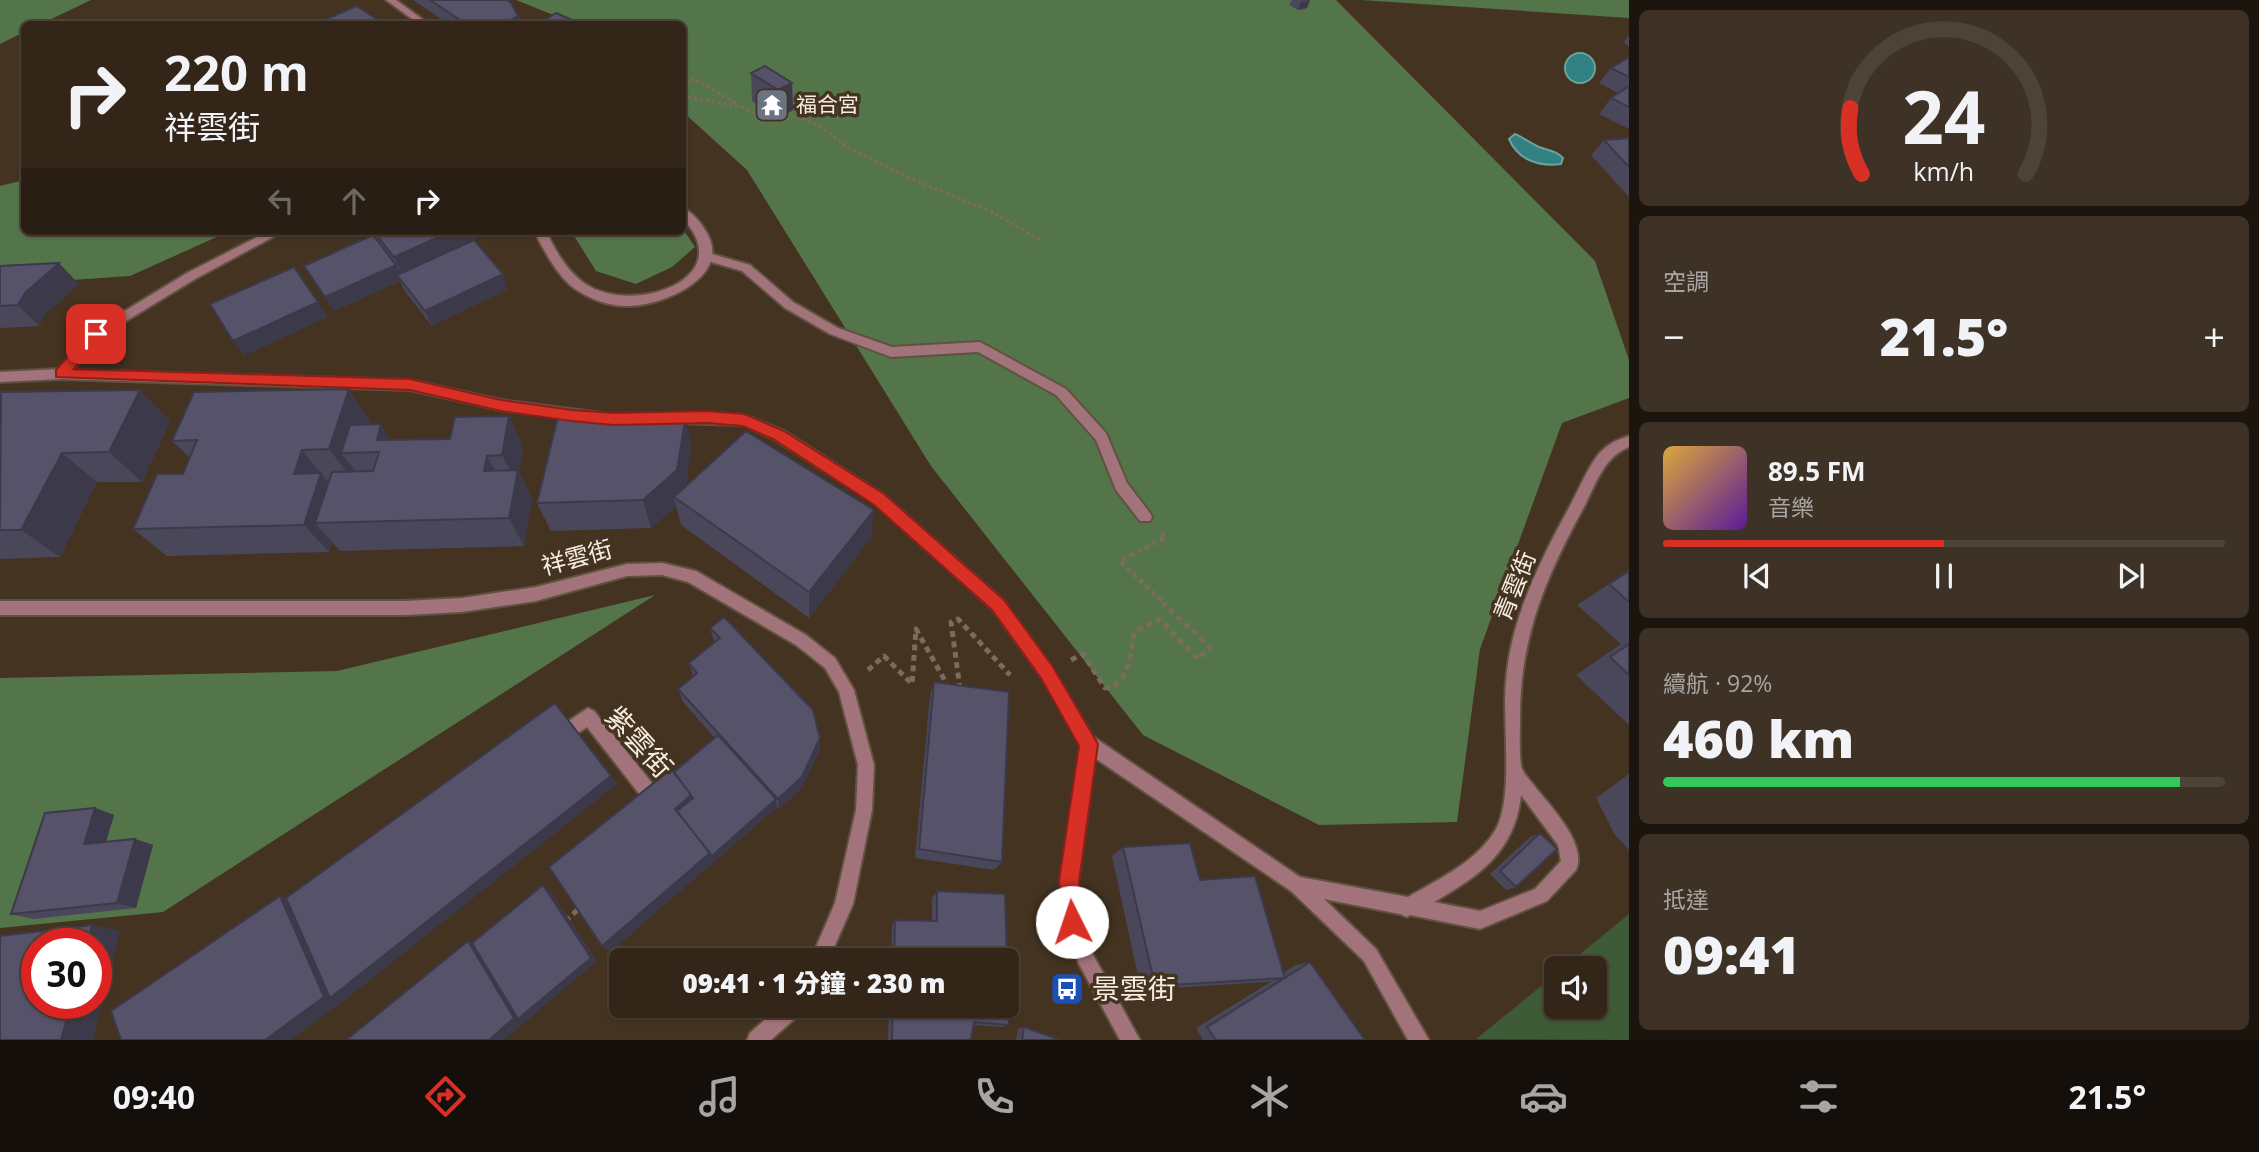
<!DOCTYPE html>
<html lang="zh-TW">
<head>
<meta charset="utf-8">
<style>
	body { margin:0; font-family:"Open Sans","Noto Sans TC",sans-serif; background:#3e3226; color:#f1f3f6; height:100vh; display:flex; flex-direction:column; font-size:26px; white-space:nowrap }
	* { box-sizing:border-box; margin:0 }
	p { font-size:23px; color:#a9a5a2 }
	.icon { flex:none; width:38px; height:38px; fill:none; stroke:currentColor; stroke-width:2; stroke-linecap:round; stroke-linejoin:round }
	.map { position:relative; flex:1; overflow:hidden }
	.panel { display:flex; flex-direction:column; gap:10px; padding:10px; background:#1c150e; width:630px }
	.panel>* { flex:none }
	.banner { position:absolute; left:21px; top:21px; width:665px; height:214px; border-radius:10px; box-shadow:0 2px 5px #0004,0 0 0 2px #4e4338; background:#332619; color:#f1f3f6; overflow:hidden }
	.tools { position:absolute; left:1544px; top:956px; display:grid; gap:14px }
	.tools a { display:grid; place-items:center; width:63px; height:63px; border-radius:10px; background:#332619; box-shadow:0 2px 5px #0004,0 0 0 2px #4e4338; font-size:35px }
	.speed { position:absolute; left:21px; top:928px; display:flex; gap:14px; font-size:35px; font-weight:700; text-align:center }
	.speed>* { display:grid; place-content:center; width:91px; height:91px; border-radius:50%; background:#332619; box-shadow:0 2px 5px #0004,0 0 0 2px #4e4338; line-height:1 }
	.speed .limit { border:10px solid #d22; background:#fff; color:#111 }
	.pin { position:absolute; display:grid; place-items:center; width:60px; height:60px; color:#fff; margin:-30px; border-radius:14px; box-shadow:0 4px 10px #0006 }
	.me { position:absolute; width:77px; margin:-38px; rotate:356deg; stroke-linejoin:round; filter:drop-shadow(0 0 5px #0008) }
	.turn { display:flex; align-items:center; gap:24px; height:147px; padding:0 28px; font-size:32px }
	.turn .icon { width:91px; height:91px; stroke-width:2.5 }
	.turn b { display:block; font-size:49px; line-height:60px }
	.lanes { display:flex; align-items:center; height:66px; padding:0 28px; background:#0003; justify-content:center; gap:35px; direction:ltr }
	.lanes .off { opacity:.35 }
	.big { font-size:52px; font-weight:800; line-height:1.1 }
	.panel .tile { flex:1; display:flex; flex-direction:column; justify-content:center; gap:10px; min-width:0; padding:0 24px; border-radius:10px; background:#3e3226 }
	.panel .dial { align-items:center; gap:0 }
	.dial svg { height:182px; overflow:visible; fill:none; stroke:#4e4338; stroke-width:7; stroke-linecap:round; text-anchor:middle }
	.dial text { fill:#f1f3f6; stroke:none }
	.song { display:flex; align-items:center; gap:21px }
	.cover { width:84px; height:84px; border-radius:10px; background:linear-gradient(135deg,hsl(40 70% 55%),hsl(270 70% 35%)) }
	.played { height:7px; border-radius:4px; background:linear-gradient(90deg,#d93025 50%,#4e4338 50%) }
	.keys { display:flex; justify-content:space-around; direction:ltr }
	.heat { display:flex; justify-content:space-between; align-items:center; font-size:38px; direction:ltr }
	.charge { height:10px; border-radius:5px; background:linear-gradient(90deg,#34c759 92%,#4e4338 0) }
	.trip { position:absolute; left:609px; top:948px; width:410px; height:70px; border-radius:10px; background:#332619; box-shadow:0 2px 5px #0004,0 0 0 2px #4e4338; font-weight:800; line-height:70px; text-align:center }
	.menu { display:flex; height:112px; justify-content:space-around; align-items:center; background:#140f0a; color:#a9a5a2 }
	.menu .icon { width:49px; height:49px }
	.menu .current { color:#d93025 }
	.menu b { font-size:32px; color:#f1f3f6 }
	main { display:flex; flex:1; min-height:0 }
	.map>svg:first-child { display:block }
	.green { fill:#3e5a36 }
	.forest { fill:#54754a }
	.water { fill:#328182; stroke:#6da19e; stroke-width:2 }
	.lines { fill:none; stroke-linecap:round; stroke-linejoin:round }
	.lane-casing { stroke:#615140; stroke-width:4 }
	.street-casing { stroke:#615140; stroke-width:4 }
	.path-far2 { stroke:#7a6b5b; stroke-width:3.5; stroke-dasharray:3.5 2.5; stroke-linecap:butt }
	.path-far1 { stroke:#7a6b5b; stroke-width:4.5; stroke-dasharray:5 3.5; stroke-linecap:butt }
	.path { stroke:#7a6b5b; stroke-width:5; stroke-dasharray:6 4.5; stroke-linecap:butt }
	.lane { fill:#a3737b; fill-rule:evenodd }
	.street { fill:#a3737b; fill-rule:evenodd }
	.wall { fill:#4a475b }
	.shaded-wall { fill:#3c394a }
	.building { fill:#56526a; stroke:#3c394a; stroke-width:2 }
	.route { fill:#d93025; stroke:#8d1f18; stroke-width:2 }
	.labels { text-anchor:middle; stroke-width:7; stroke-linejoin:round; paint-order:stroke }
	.far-poi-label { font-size:21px; fill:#f7ece1; stroke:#443321; text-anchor:start }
	.street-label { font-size:24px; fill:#f7ece1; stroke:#443321 }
	.near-street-label { font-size:28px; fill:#f7ece1; stroke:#443321 }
	.near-poi-label { font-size:28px; fill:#f7ece1; stroke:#443321; text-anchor:start }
</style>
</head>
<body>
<main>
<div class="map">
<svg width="1629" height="1040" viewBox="0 0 1629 1040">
	<rect width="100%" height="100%" fill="#443321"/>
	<path class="green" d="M1629,914v126l-153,-1 80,-65v32h38v-38h-31z"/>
	<path class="forest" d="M0,0h91l-50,24h-17v8l-24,12z
		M516,0h820l259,261 34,99v38l-67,25 -82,226 -23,173 -138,3 -176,-90 -212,-269 -184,-296 -64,-58 -1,-88h-106z
		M1361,0h268v18z
		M24,180v51h206l-100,45 -130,9v-99z
		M683,229l12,18 -23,20 -36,17 -40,-13 -25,-40z
		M655,595l-492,317 -163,16v-250l337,-7z"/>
	<path class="water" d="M1565 68a15 15 0 1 1 30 0a15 15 0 1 1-30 0Z
		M1515,134c10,4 17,11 27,14 9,3 14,3 21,10l-2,6c-22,3 -43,-4 -52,-25z"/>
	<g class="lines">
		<defs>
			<path id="lane" d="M705,252l45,13 43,37 45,26 54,19 88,-5 86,47 40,44 21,50 23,30 2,4 -2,4h-10l-24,-31 -20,-50 -40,-45 -78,-43 -87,5 -61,-23 -45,-26 -43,-37 -41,-12v-6z
				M1629,436v11c-24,9 -33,36 -44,58 -38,70 -65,130 -65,212 0,16 -1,33 1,48 1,7 7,13 11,18 16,21 56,60 44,87l-29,31 -67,28 -70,-14 -3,2 -7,-3 -76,-15 52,50 53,91h-21l-44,-79 -73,-70 -208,-141 -2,-6 2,-6 6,-2 6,2 205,139 108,20c31,-18 70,-36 88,-68 18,-33 6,-108 10,-148 5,-63 34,-120 64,-175 8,-15 15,-32 25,-47 8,-12 20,-19 34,-23zM1521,795l37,50 3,16 -26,28 -55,22 -46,-9c45,-26 81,-50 87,-107z"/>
			<path id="street" d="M386,0h10l33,24h-10z
				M682,207c9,5 18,14 23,23 30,45 -40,75 -75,76 -21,1 -44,-8 -60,-21 -16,-15 -26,-35 -36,-54h12c9,19 20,39 38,52 49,34 157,-5 98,-65z
				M269,231h15l-89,48 -95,58 -27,33 337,10 91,20 93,12 5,1 2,4 -2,4 -5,1 -93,-12 -91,-20 -348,-11 -62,3v-10l59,-3 33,-38 95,-58z
				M670,413l74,2 40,16 100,64 119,105 49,68 45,76 -19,137 3,41 11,31 48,87h-20l-41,-76 -16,-42 -3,-41 21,-136 -39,-67 -49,-68 -119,-107 -100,-64 -31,-14 -73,-2 -7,-5z
				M662,563l34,8 110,64 29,23 19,32 20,75 -2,45 -19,94 -25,57h-18l25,-58 21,-93 2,-45 -19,-73 -14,-24 -29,-23 -108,-63 -26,-7 -35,1 -91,25 -74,11 -57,3h-405v-14h405l57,-3 74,-11 91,-23z
				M588,708l6,3 70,87 2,6 -2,6 -6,2 -6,-2 -65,-83 -27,18 -6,-2 -2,-6 2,-6z
				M780,1006h23l-2,7 -30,27h-24l3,-7z"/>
		</defs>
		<use href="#lane" class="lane-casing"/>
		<use href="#street" class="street-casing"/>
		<path class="path-far2" d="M682,87l12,-9 44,27
			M682,96l60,11 33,15 20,-6 23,9 31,23 70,34 71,29 51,29"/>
		<path class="path-far1" d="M1161,533l5,4 -46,24 45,43"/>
		<path class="path" d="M1071,660l12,-6 22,34c25,-2 26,-37 29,-56l25,-13 39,40 12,-12 -47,-44
			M868,670l16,-14 28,28 4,-55 33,59
			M960,689l-9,-67 7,-3 52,56
			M565,921l17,-15"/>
		<use href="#lane" class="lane"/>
		<use href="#street" class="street"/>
	</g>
	<path class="wall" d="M413,0h94l11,16 3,8h-72z
		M1292,0h18l-3,8 -9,2 -9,-5z
		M1629,35v12l-5,-5z
		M1629,57v72l-30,-15 12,-16 7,-5 -19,-10 12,-15z
		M751,73l41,10 1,27 -14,8 -27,-17z
		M1629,138v59l-38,-42 13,-15z
		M371,231h101l3,7 -74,34 -4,-5 3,7 108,15 -76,37 -28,-36 -4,-9 -66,30 -30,-45 69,-31z
		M0,266l79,18 -33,29 -7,13 -39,2z
		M0,394l170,27 -28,61h-45l-37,75 -60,2z
		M509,416l14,31 -4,25 13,27 -8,47 -184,5 -8,-9 -3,10 -162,4 -34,-27 50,-55 7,-16 -18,-17 198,-21 -2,5 23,15 59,-1z
		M691,446l-5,40 185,52 -62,80 -128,-93 -5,-19 -25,22 -100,3 -14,-28z
		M1629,571v154l-53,-50 45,-31 -44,-39z
		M710,628l110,110v12l-18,38 -23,21 -2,-2 -167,145 64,-180 41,-34 -32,-36 -5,-13 15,-13 -4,-13 25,-20z
		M934,682l68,180 -8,8 -79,-12 15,-163z
		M1629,774v76l-14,-15 -19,-37z
		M95,808l19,7 -8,27 29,-3 18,6 -17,63 -103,11 -22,-5z
		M1540,833l-24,54 -10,3 -16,-16 40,-37z
		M1123,847l77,33 83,93 13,-8 14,-3 55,78h-162l-7,-12 76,-47 -6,1 -125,8 -29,-134z
		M937,891l68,3 4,131 -8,2 -27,-2 -3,15h-83l1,-34h117v-45h-115l1,-35 3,-6 37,1v-23z
		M1024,1027l36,13h-44l2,-11z"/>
	<path class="shaded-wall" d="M1310,0l-3,8 -9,2 3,-8z
		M518,16l3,8h-19z
		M792,83l1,27 -14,8 -1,-28z
		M452,231h20l3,7 -74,34 -7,-15z
		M59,263l20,21 -33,29 -7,13 -21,-21 7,-12z
		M396,265l8,15 -7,-5 3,6 -66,30 -9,-14z
		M503,274l5,15 -76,37 -7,-15z
		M318,302l10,15 -84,39 -11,-15z
		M349,389l21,31 -10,32 -19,1 14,18 -3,8 -23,-30z
		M140,390l30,31 -28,61 -33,-30z
		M686,415l5,31 -7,54 -10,-3 2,9 -25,22 -8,-28z
		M509,416l14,31 -4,25 13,27 -8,47 -15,-28 7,-36 -14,-27z
		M381,424l20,31 -24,-15z
		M302,450l42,52 -29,21 17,19 -3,10 -25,-27 -10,-51z
		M62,453l35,29 -37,75 -39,-27z
		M487,456l16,29 -19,-14z
		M874,510l-3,28 -62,80v-26z
		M820,738v12l-18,38 -23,21 -1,-10z
		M611,776l6,8 -273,217 -54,39h-25l15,-144 21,7z
		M691,795l5,10 -15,13 -6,-9z
		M776,799l1,8 -63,55 -2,-6z
		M95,808l19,7 -11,36 -19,-7z
		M135,839l18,6 -17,63 -19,-5z
		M710,853l4,9 -104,90 -8,-6z
		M543,885l7,5 47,71 -93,79h-15l-21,-99 13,6z
		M92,925l28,6 -27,109h-32l10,-37h25v-60h-9z"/>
	<path class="building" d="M430,0h77l4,3 7,13 -16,8h-36z
		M357,6l24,16 -5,2h-61z
		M556,13l25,11h-44z
		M1629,57v20l-18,-9z
		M765,66l27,17 -14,7 -27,-17z
		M1629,86v21l-18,-9z
		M1629,138v29l-25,-27z
		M373,231h79l-58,26z
		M373,235l23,30 -71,32 -21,-31z
		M474,240l29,34 -78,37 -28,-36z
		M59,263l-34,30 -7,12 -18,1v-40z
		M294,267l24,35 -85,39 -23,-37z
		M349,389l-20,60 -27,1 -8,24 27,-1 -17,52 -171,4 24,-55h26l14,-34 -25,1 22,-49z
		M140,390l-31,62 -47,1 -41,77h-21l1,-138z
		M686,415l-9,55 -34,30 -106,3 21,-87z
		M509,416l-7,39 -15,1 -3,15 34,-1 -9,48 -194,5 17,-51 41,-1 6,-19 -38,1 9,-28 31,-1 -4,16 73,-1 5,-22z
		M746,431l128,79 -65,82 -135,-95z
		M1629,571v31l-20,-18z
		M724,617l89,93 7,28 -18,39 -24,22 -100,-110 19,-16 -8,-10 31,-25 -10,-10z
		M1629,644v31l-19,-18z
		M934,682l75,10 -7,170 -83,-13z
		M555,703l56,73 -281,222 -44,-100z
		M718,735l58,64 -64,57 -35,-45 16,-13 -19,-26z
		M671,769l20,26 -16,14 35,44 -108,93 -53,-79z
		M95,808l-11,36 51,-5 -18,64 -106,11 34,-101z
		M1540,833l17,16 -41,38 -16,-16z
		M1190,843l10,37 55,-4 30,102 -130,8 -32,-139z
		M543,885l48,73 -73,61 -46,-76z
		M937,891l68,3 4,131 -35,-3 -3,18h-79l1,-34h113v-45h-112l1,-41 42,1z
		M280,896l44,101 -59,43h-144l-10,-29z
		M92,925l-5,18h-50v60h34l-10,37h-61v-104z
		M468,941l46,77 -25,22h-143z
		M1310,962l55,78h-149l-9,-13z
		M1024,1027l36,13h-38z"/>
	<path class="route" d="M96,329l7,5 -29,35 336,10 91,21 71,10 41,3 94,-2 37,3 40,17 100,63 120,106 49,67 45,77 -19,137 3,41 -3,8 -7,3 -7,-3 -6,-49 20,-135 -38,-68 -49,-68 -119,-106 -100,-65 -30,-13 -36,-3 -94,2 -41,-4 -71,-10 -91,-21 -354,-13v-7l35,-40z"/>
	<defs>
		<symbol id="temple-square" viewBox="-11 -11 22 22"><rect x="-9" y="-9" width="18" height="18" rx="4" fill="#6b7280" stroke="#443321"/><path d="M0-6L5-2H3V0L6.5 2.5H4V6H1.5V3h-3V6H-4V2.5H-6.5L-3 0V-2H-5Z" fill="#fff"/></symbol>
		<symbol id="bus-square" viewBox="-11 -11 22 22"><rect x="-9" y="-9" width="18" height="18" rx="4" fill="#1a4fb4" stroke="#443321"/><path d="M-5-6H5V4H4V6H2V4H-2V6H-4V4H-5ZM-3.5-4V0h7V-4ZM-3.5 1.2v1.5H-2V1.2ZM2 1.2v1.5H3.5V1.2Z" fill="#fff"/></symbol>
	</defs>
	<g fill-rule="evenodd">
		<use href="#temple-square" x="753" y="86" width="38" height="38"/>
		<use href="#bus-square" x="1048" y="970" width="38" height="38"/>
	</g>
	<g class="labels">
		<g class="far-poi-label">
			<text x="796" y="112">福合宮</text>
		</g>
		<g class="street-label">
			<text transform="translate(577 558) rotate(-15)" y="8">祥雲街</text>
			<text transform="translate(1515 586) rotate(-68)" y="8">青雲街</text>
		</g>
		<g class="near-street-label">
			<text transform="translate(639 742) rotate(48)" y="10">紫雲街</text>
		</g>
		<g class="near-poi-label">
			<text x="1092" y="999">景雲街</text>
		</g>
	</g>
</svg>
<div class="tools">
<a><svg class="icon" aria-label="sound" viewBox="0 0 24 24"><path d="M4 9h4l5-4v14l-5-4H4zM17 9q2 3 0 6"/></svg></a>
</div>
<div class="speed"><div class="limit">30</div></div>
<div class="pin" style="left:96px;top:334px;background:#d93025"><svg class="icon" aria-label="arrive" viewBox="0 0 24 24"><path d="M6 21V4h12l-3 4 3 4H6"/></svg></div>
<svg class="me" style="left:1072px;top:922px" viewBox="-20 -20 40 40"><circle r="19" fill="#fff"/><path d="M0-13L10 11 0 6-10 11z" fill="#d93025"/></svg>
<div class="trip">09:41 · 1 分鐘 · 230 m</div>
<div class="banner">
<div class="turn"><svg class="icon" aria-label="right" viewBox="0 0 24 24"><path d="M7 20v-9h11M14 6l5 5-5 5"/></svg><div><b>220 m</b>祥雲街</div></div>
<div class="lanes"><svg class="icon off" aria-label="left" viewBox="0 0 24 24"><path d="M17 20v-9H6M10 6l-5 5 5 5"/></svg><svg class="icon off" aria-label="ahead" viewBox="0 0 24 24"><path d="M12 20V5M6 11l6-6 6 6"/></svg><svg class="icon" aria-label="right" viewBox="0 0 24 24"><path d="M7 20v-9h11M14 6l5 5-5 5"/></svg></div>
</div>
</div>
<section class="panel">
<div class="tile dial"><svg viewBox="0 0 100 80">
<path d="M14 69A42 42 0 1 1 86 69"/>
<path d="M14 69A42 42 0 0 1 9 40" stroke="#d93025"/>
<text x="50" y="56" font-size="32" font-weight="700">24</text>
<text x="50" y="72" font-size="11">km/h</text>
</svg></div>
<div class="tile"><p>空調</p>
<div class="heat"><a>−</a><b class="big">21.5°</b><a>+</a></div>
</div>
<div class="tile">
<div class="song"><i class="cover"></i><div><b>89.5 FM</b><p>音樂</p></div></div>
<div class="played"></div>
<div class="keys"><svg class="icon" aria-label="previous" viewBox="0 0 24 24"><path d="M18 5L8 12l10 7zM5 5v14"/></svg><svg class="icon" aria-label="pause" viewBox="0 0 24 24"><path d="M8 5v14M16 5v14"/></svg><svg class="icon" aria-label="next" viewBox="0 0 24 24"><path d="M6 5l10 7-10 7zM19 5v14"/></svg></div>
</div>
<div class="tile"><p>續航 · 92%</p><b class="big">460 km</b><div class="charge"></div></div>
<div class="tile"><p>抵達</p><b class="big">09:41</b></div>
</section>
</main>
<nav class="menu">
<b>09:40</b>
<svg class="icon current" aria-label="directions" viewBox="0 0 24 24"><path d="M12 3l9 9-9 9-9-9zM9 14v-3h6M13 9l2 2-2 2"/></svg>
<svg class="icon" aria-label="music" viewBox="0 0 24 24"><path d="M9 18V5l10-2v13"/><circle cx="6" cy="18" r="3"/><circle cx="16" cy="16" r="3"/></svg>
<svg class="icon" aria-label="phone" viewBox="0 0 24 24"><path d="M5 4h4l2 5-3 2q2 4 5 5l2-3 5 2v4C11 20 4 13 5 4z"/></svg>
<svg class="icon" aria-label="climate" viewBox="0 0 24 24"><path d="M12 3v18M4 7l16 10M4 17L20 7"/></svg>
<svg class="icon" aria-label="car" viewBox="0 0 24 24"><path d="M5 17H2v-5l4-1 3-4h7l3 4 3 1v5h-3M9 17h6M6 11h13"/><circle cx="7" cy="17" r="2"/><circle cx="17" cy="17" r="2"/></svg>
<svg class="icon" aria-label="filters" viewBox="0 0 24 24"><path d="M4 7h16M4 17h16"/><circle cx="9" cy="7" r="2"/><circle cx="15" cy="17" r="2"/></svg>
<b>21.5°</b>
</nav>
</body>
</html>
